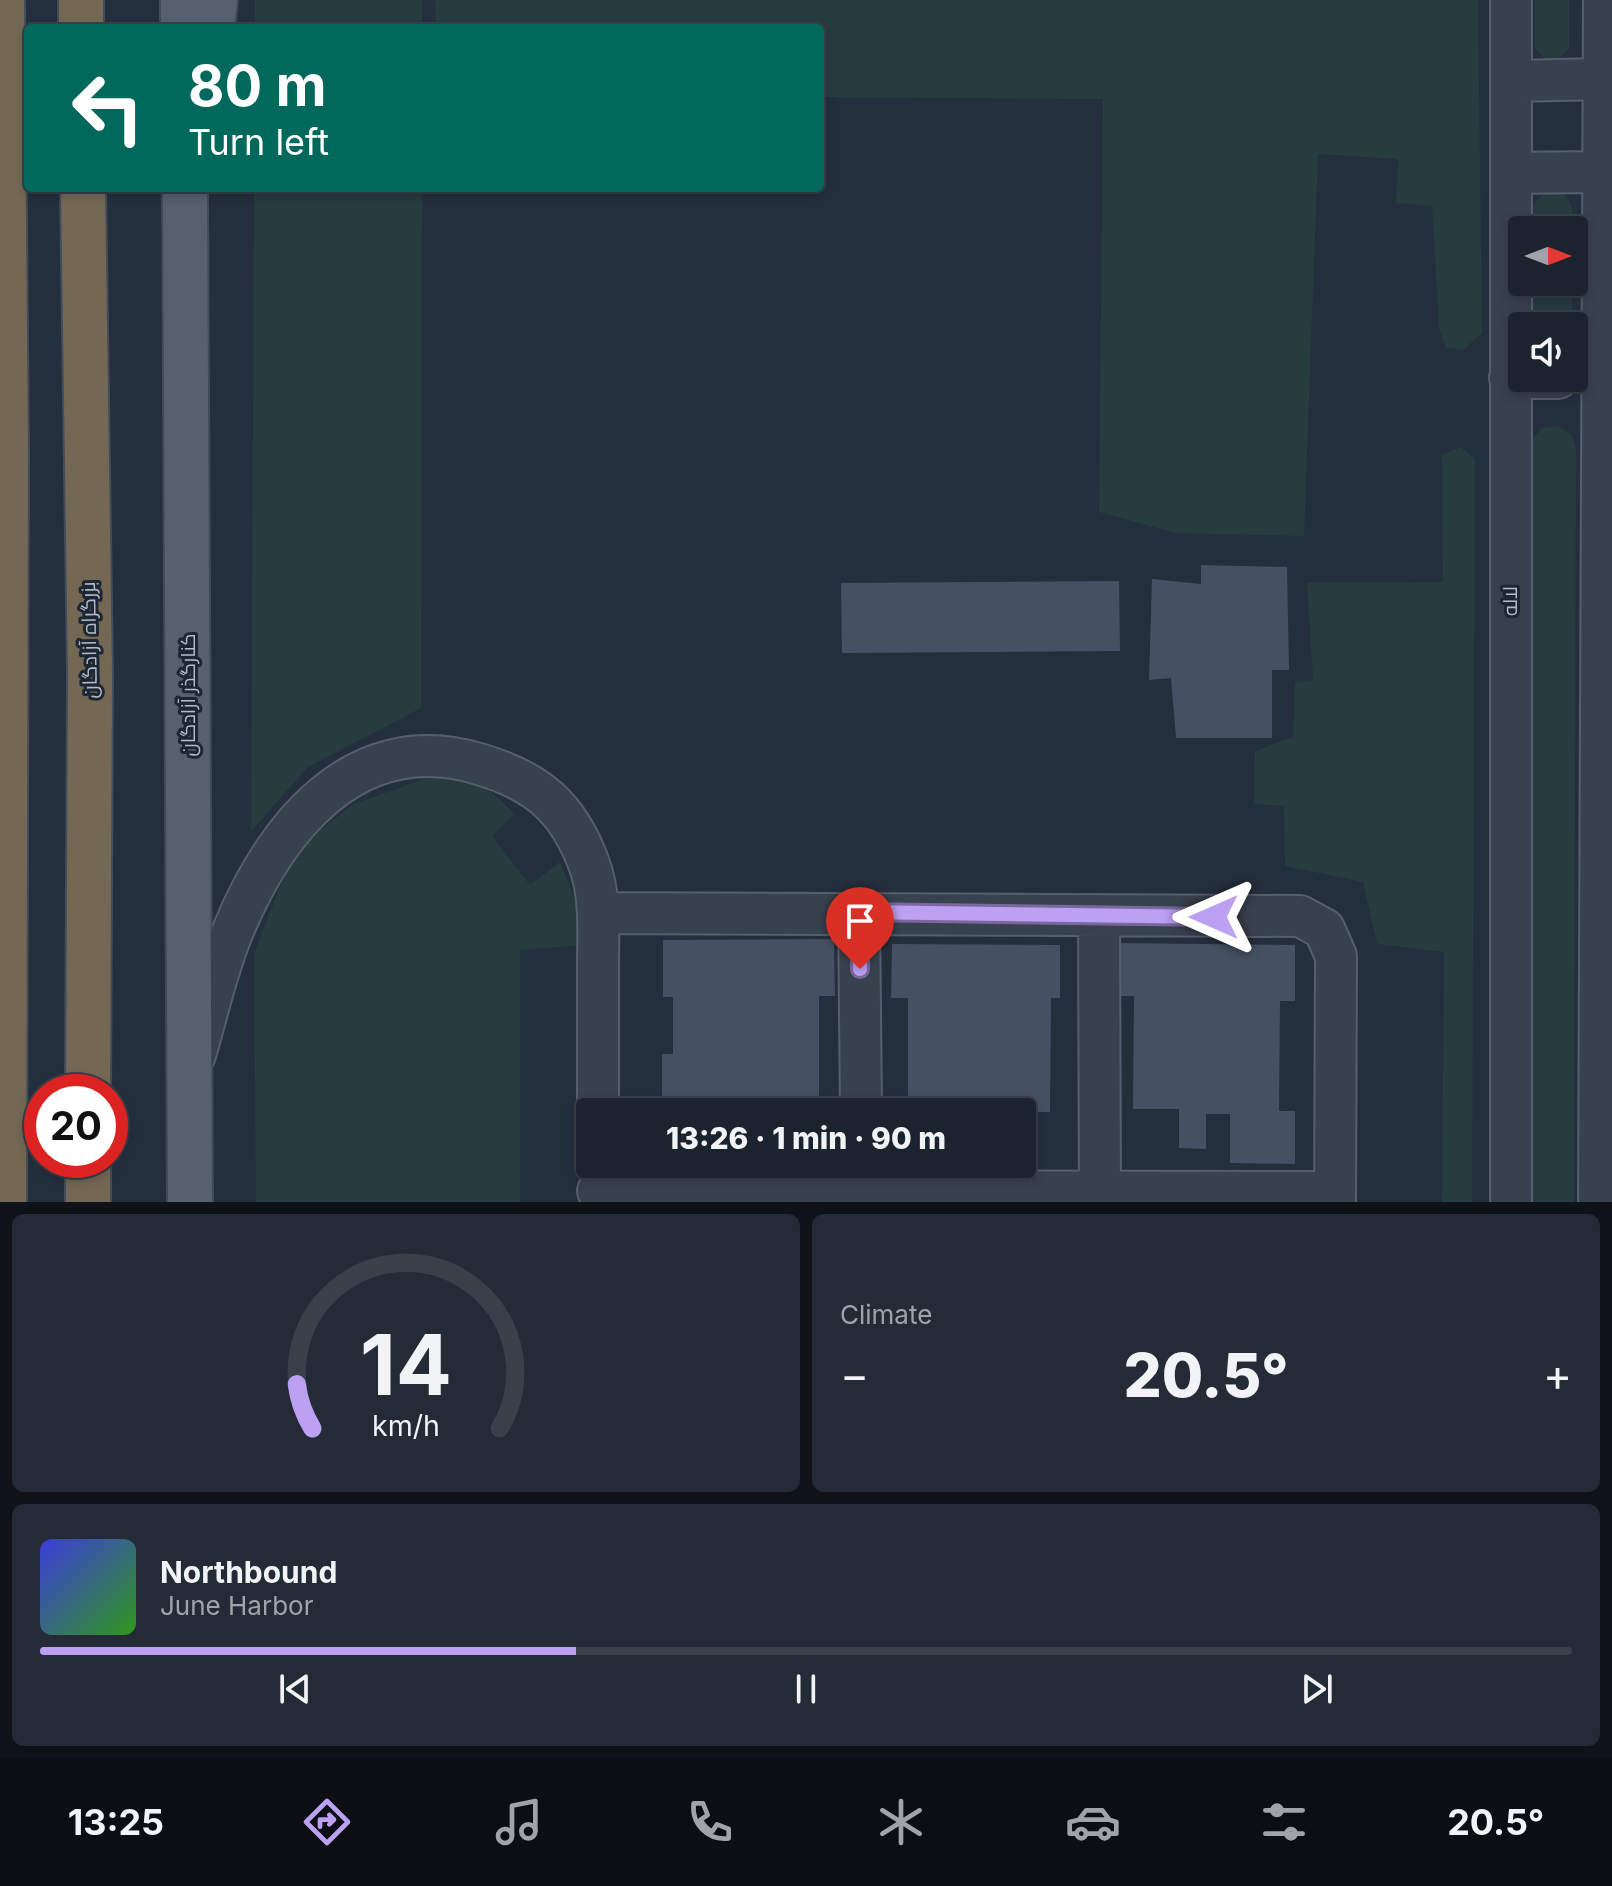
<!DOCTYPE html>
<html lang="en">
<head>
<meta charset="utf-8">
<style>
	body { margin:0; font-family:Inter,Cairo,sans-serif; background:#242b36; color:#f1f3f6; height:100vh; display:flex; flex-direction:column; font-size:30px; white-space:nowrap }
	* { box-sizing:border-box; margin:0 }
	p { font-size:26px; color:#a0a4aa }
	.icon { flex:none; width:44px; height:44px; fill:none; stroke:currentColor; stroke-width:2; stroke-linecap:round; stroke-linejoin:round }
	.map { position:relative; height:1202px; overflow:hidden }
	.sheet { display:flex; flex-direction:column; gap:12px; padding:12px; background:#0f1319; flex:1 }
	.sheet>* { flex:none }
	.hud { position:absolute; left:24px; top:24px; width:800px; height:168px; border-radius:8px; box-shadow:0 4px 12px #0003,0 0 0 2px #39404a; background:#00695c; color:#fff; overflow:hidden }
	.needle { width:52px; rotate:90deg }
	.fabs { position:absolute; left:1508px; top:216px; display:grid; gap:16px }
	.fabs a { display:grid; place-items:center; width:80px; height:80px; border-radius:8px; background:#1b232e; box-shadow:0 4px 12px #0003,0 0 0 2px #39404a; font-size:40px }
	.speed { position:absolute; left:24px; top:1074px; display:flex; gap:16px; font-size:40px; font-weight:700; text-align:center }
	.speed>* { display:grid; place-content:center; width:104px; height:104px; border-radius:50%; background:#1b232e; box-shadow:0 4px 12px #0003,0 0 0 2px #39404a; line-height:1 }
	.speed .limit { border:12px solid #d22; background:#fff; color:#111 }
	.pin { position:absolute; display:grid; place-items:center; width:68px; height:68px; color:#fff; margin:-82px -34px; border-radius:50% 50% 50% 0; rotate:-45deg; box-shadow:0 0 8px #0007 }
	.pin .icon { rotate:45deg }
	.me { position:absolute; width:88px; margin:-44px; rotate:270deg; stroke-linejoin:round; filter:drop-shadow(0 0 6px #0008) }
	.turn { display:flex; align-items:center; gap:28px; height:168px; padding:0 32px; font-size:36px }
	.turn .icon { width:104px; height:104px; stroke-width:2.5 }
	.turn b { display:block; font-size:56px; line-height:68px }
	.big { font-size:60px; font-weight:800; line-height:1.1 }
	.sheet .tile { flex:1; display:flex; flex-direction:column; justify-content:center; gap:12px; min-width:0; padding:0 28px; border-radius:12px; background:#242b36 }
	.sheet .dial { align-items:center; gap:0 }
	.dial svg { height:208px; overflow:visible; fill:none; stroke:#39404a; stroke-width:7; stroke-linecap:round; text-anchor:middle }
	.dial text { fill:#f1f3f6; stroke:none }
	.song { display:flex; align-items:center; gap:24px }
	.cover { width:96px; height:96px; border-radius:12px; background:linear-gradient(135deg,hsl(240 70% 55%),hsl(110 70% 35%)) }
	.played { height:8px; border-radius:4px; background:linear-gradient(90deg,#bca0f2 35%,#39404a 35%) }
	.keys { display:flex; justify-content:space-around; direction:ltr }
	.heat { display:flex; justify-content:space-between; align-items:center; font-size:44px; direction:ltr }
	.sheet .tiles { flex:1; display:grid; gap:12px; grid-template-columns:1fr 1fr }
	.tile:last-child { grid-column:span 2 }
	.trip { position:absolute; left:576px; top:1098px; width:460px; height:80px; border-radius:8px; background:#1b232e; box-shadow:0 4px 12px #0003,0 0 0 2px #39404a; font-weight:800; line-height:80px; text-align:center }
	.menu { display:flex; height:128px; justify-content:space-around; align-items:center; background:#0b0e12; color:#a0a4aa }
	.menu .icon { width:56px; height:56px }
	.menu .selected { color:#bca0f2 }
	.menu b { font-size:36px; color:#f1f3f6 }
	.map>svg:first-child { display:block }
	.green { fill:#263c3f }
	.building { fill:#455162 }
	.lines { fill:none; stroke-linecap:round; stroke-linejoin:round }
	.minor-casing { stroke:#565f6c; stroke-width:44 }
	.major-casing { stroke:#414a57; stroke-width:48 }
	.highway-casing { stroke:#434c59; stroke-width:48 }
	.minor { stroke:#38414e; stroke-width:40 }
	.major { stroke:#56606e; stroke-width:44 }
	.highway { stroke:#746855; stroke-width:44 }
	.route-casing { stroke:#7a689d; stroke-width:20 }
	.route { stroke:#bca0f2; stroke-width:14 }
	.labels { text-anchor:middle; stroke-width:6; stroke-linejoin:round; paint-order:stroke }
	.street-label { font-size:20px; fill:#b4bcc9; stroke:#1d2633 }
</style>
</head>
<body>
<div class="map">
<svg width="1612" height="1202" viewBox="0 0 1612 1202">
	<rect width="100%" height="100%" fill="#242f3e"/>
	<path class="green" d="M255,0h167v28h-167z
		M435,0h1043l4,333 -19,17 -17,-2 -7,-20 -7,-122 -36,-3 2,-44 -80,-5 -14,382 -129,-3 -76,-21 4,-413 -283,-2v-69h-384z
		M1535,0h34v48l-12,12h-11l-11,-12z
		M254,188h168l-1,520 -113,59 -57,64z
		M1549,190c25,4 24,18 24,40h-41l2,-27z
		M1532,282h40v44h-40z
		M1557,426l14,8 5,14 -2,754h-46l3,-762 11,-12z
		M1460,447l15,11 -3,744h-30l2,-250 -67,-8 -14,-62 -78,-16 -1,-60 -30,-2 1,-53 38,-14 2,-55 18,-2 -6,-97 136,-1 -1,-127z
		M438,770c38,9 48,14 76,44l-22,22 38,49 30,-23 20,51 5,32 -65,5v252h-264l-2,-248 39,-101 60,-49 72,-25z"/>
	<path class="building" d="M1201,565l86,2 2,103h-17v68h-96l-5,-60 -22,2 3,-101 49,5z
		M1119,581l1,70 -278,2 -1,-70z
		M834,939l1,57h-16v112h12v4h-169v-58h11v-57h-10v-57z
		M1117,943l178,2v56h-15l-1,110h16v53l-65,-1v-49h-24v35l-27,-1v-39h-46l1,-113h-18z
		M892,944l168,1v53h-9l-1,114h-164v-7h22v-107h-17z"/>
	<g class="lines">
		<defs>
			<path id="minor" d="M1513,81l91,-2
				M1512,173l91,-1
				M1510,378h48
				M859,912l2,200
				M598,913l702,3 24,13 12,27 -1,246
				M1099,917l1,285
				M195,1055c12,-40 21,-83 37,-122 42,-103 122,-207 247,-169 58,17 89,43 110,100 12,31 9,70 9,103 0,48 0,97 0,145
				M598,1191l737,1
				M1511,1202v-1202
				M1599,1202l5,-1202"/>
			<path id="major" d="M183,0v28
				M212,28l3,-28
				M185,188l5,1014"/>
			<path id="highway" d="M2,0l4,452 -2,750
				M81,0v28
				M83,188l7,487 -2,417
				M88,1202v-42"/>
		</defs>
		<use href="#minor" class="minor-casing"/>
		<use href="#major" class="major-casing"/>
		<use href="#highway" class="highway-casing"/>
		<use href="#minor" class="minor"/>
		<use href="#major" class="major"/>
		<use href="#highway" class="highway"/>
	</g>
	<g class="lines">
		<defs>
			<path id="route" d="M860,969l-1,-57 355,5"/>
		</defs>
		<use href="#route" class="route-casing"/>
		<use href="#route" class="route"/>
	</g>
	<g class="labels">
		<g class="street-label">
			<text transform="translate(1510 601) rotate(-90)" y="7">لاله</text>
			<text transform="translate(89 640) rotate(-91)" y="7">بزرگراه آزادگان</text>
			<text transform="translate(188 695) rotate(-90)" y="7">کنارگذر آزادگان</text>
		</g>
	</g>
</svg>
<div class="fabs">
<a><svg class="needle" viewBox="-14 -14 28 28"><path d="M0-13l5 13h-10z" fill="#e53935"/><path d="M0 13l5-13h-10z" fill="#a0a4aa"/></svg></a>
<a><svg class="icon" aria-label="sound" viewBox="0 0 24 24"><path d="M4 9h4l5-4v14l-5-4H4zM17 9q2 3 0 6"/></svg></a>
</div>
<div class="speed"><div class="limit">20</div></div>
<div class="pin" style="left:860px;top:969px;background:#d93025"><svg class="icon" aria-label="arrive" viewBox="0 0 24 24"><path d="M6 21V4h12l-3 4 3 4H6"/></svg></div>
<svg class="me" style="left:1214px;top:917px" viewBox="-20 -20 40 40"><path d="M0-17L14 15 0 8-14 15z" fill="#bca0f2" stroke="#fff" stroke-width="4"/></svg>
<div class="trip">13:26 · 1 min · 90 m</div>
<div class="hud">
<div class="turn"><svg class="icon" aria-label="left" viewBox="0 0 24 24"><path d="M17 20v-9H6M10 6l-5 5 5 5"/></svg><div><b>80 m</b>Turn left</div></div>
</div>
</div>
<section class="sheet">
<div class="tiles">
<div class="tile dial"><svg viewBox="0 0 100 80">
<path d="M14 69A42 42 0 1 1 86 69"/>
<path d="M14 69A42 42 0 0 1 8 52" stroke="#bca0f2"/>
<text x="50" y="56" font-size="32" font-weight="700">14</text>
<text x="50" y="72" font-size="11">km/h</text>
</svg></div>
<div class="tile"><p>Climate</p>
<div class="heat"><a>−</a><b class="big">20.5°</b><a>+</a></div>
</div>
<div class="tile">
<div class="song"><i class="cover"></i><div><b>Northbound</b><p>June Harbor</p></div></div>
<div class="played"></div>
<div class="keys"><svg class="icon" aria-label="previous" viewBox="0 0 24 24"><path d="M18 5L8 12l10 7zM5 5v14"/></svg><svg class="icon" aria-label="pause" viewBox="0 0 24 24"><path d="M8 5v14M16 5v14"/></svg><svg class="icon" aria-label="next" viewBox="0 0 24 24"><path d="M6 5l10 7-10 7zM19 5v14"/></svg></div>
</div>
</div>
</section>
<nav class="menu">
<b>13:25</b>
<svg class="icon selected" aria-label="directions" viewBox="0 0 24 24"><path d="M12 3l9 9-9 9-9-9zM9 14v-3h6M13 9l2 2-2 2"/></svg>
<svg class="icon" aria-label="music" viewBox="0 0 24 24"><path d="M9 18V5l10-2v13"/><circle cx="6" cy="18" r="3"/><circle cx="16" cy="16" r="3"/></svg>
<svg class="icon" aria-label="phone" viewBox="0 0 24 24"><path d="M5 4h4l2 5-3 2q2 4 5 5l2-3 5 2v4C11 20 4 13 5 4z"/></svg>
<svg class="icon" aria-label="climate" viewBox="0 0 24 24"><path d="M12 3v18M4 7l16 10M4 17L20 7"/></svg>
<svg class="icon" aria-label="car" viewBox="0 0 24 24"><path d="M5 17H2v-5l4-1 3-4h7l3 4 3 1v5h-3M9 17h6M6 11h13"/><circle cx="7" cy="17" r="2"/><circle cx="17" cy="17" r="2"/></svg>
<svg class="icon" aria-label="filters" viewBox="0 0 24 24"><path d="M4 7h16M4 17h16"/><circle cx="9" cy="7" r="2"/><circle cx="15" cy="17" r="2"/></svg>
<b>20.5°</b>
</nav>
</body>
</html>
